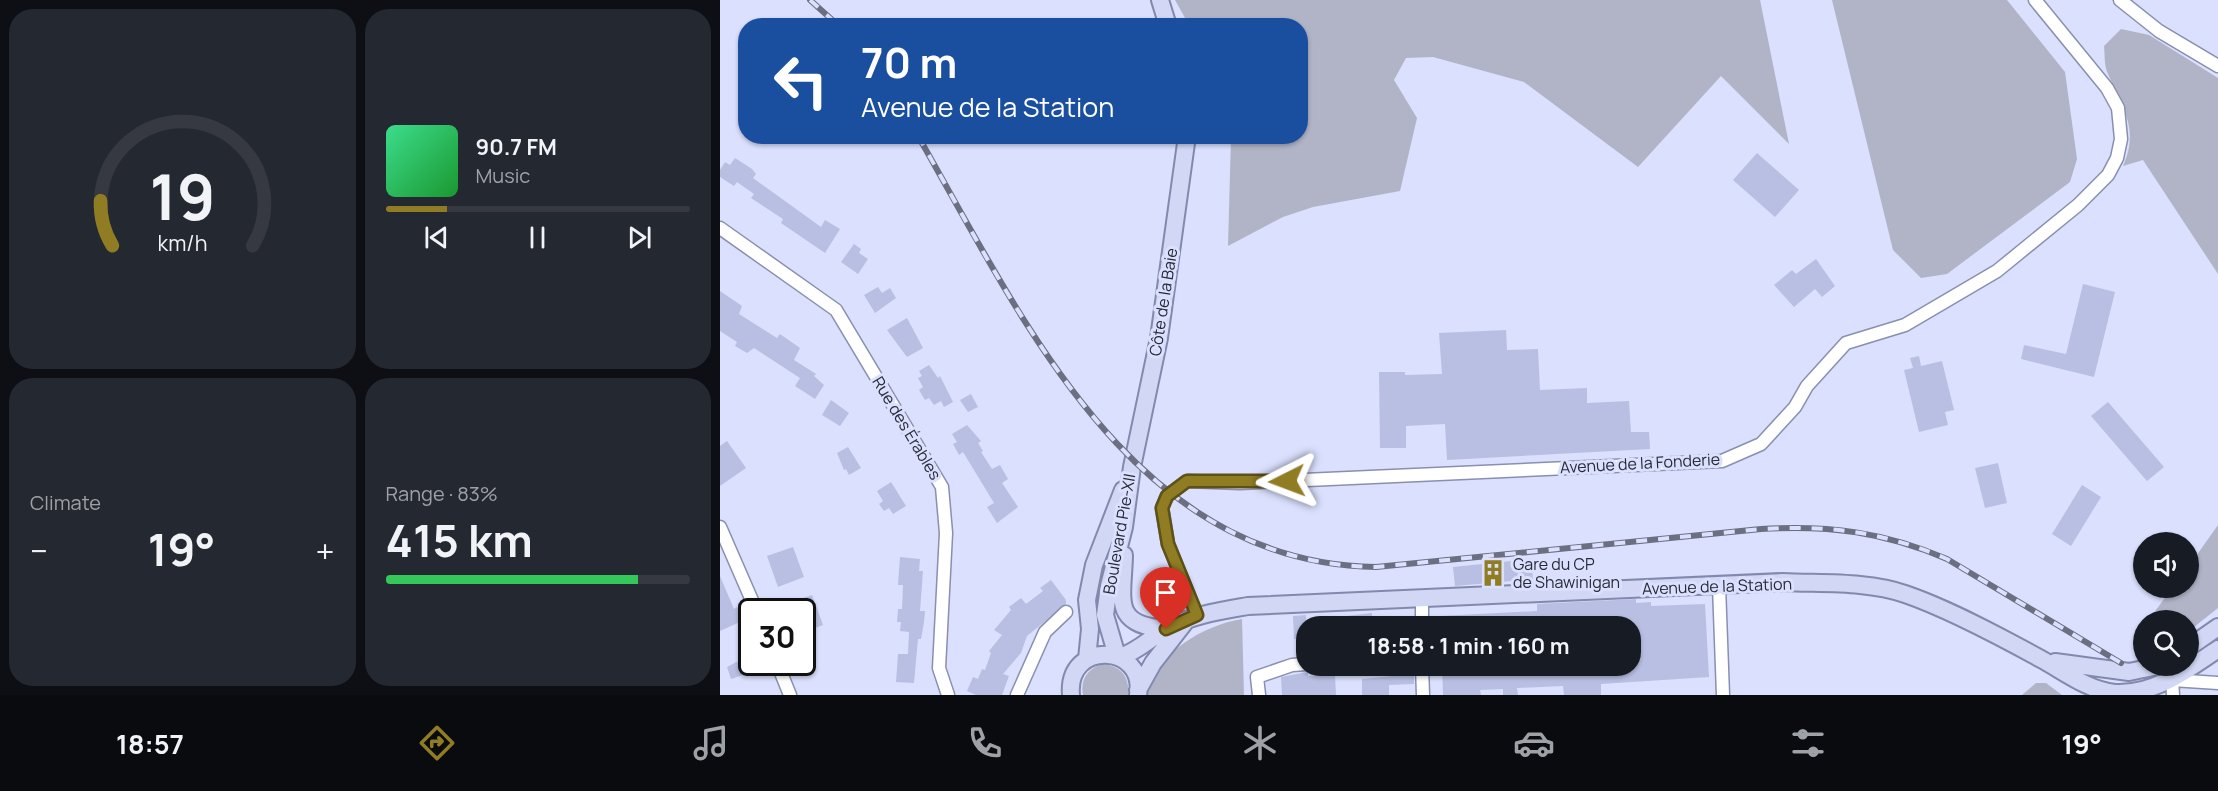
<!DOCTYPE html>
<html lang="en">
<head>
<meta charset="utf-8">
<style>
	body { margin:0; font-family:Manrope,sans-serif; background:#242831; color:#f1f3f6; height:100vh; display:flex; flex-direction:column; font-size:22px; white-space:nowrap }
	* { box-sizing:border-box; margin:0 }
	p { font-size:20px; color:#9ea1a6 }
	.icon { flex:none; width:33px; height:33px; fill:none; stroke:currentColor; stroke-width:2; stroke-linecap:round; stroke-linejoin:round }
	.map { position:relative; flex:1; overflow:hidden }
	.details { display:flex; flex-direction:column; gap:9px; padding:9px; background:#0d0f14; width:720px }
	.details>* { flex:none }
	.hud { position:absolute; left:18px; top:18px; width:570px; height:126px; border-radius:24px; box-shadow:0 2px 4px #0004; background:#1a4fa0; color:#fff; overflow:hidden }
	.tools { position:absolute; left:1413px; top:532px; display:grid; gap:12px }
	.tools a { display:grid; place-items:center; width:66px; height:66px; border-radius:50%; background:#171b24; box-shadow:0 2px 4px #0004; font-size:30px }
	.speed { position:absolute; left:18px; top:598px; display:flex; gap:12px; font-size:30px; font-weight:700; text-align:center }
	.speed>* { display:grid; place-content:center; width:78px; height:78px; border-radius:50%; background:#171b24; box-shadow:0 2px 4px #0004; line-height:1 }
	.speed .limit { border:3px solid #111; border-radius:9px; background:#fff; color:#111 }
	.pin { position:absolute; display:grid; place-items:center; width:51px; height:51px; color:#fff; margin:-62px -26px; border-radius:50% 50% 50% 0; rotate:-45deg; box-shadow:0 0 6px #0007 }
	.pin .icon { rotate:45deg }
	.me { position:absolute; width:66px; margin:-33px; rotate:267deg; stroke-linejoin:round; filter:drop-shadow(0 0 4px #0008) }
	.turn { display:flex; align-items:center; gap:21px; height:126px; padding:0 24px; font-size:27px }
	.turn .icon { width:78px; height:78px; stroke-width:2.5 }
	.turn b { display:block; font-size:42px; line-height:51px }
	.big { font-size:45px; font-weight:700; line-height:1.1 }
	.details .widget { flex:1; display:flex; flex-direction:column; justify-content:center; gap:9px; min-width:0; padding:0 21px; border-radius:24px; background:#242831 }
	.details .dial { align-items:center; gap:0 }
	.dial svg { height:156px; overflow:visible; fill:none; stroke:#363941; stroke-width:7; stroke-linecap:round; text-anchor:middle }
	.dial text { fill:#f1f3f6; stroke:none }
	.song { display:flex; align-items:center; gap:18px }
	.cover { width:72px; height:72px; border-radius:9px; background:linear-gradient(135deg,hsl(150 70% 55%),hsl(130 70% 35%)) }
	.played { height:6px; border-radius:3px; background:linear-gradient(90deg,#8f7c23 20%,#363941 20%) }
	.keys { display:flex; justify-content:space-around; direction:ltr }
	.heat { display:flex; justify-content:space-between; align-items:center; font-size:33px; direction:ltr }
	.charge { height:9px; border-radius:4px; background:linear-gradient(90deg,#34c759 83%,#363941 0) }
	.details .tiles { flex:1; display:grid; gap:9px; grid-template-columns:repeat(2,1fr) }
	.trip { position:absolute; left:576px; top:616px; width:345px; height:60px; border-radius:24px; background:#171b24; box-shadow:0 2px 4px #0004; font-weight:700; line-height:60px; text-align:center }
	.tab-bar { display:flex; height:96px; justify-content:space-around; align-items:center; background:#090b0e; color:#9ea1a6 }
	.tab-bar .icon { width:42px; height:42px }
	.tab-bar .selected { color:#8f7c23 }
	.tab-bar b { font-size:27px; color:#f1f3f6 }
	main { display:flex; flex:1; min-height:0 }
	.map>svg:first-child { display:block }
	.green { fill:#b1b4c7 }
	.building { fill:#b8bfe2 }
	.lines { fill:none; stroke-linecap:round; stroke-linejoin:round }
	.minor-casing { stroke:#898fb0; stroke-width:15 }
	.major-casing { stroke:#8289ad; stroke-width:20 }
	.minor { stroke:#fff; stroke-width:12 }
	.major { stroke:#d1d7f4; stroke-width:16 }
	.rail-casing { stroke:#6c6f82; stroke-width:6 }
	.rail { stroke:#dae0fd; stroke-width:4; stroke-dasharray:11; stroke-linecap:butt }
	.route-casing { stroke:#5d5117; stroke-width:15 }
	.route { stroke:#8f7c23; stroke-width:10 }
	.labels { text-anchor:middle; stroke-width:6; stroke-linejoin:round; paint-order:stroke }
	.street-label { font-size:16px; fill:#282a37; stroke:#dae0fd }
	.poi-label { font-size:16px; fill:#282a37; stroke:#dae0fd; text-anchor:start }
</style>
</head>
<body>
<main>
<section class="details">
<div class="tiles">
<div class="widget dial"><svg viewBox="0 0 100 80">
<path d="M14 69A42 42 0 1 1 86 69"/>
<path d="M14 69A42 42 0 0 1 8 46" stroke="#8f7c23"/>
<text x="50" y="56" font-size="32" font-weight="700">19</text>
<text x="50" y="72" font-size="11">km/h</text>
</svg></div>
<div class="widget">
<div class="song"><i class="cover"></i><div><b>90.7 FM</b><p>Music</p></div></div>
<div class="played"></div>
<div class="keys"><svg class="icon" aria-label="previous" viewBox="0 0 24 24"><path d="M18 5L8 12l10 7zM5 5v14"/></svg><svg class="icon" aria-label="pause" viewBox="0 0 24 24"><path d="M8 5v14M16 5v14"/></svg><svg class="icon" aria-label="next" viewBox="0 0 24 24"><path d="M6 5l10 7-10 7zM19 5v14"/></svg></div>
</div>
<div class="widget"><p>Climate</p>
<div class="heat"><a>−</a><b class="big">19°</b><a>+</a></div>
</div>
<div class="widget"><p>Range · 83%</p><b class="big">415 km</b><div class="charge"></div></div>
</div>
</section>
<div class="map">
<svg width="1498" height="695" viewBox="0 0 1498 695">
	<rect width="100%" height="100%" fill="#dae0fd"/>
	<path class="green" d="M455,0h585l29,144 -68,-68 -83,91 -114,-85 -91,-25 -27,1 -12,22 23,38 -17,73 -87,16 -30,10 -55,29 3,-109 69,-1v-110l-111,-1z
		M1112,0h175l58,72 12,87 -7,23 -123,92 -26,4 -28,-28z
		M1401,29l28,6 69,43v196l-75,-114 -20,6c17,-38 -1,-59 -15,-92 -4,-8 -3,-19 -4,-28z
		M1498,525v83l-29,23 -1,-10h-40l24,-33h16l1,-22z
		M522,619l2,76h-98c8,-41 58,-70 96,-76z
		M383,664c18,2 27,13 25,31h-45c-3,-16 5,-27 20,-31z
		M1316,683h10l16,12h-40z"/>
	<path class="building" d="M1037,153l42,37 -24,27 -42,-37z
		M15,158l17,11 4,5 -3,4 68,49 4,-7 15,9 -15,24 -44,-30 2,-4 -32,-21 3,-4 -17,-12 -3,4 -14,-9v-7l5,-8 5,3z
		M134,244l7,5 -2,4 9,6 -10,15 -17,-12z
		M1096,259l19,27 -13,11 -7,-8 -21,18 -20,-22 18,-15 4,4z
		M1363,284l32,8 -21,85 -73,-18 3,-14 42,9z
		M158,287l4,6 8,-5 6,10 -21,15 -11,-18z
		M0,291l22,15 -3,8 38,24 3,-4 20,14 -6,12 22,14 -2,2 10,9 -9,14 -20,-13 5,-8 -46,-30 -7,5 -12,-7 2,-4 -17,-11z
		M187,318l16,30 -16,9 -20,-27z
		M786,330l1,20 31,-1 2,41 47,-2v15l42,-2 2,31h18l1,17 -203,11 -2,-36 -39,2v22h-26l-1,-76h26v3l37,-1 -3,-41z
		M1199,356l2,10 21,-5 12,49 -9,2 3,13 -29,7 -15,-62 9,-2 -3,-10z
		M209,365l9,13 2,-2 13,26 -9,5 -3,-6 -7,4 -5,-7 -4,2 -6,-10 4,-3 -5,-9 4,-2 -3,-5z
		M251,394l7,13 -10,5 -8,-12z
		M111,400l18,13 -9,13 -18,-11z
		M1388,402l56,65 -17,14 -56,-65z
		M247,425l14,16 -3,2 5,8 -2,1 11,17 8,-4 8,14 -6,4 16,24 -21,16 -10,-16 7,-4 -31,-51 -4,3 -6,-11 4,-2 -5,-8z
		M7,441l19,27 -26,18v-40z
		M128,447l13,21 -12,7 -3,-6 -2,1 -7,-17z
		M1278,463l9,40 -22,5 -10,-40z
		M171,482l15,24 -13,8 -4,-6 -5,3 -5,-7 4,-3 -6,-10z
		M1362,485l19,12 -30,49 -19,-12z
		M73,547l11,30 -26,10 -11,-31z
		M180,557l20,2 -1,12h4l-3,40h5l-1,11 -3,17h-3l-4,44 -18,-1 2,-28h10l1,-22 -9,-1 1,-9h-4l1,-13h4l1,-24h-5z
		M811,559l2,20 -78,7 -2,-19z
		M0,576l14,33 3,-2 5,10 -2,5 -20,9z
		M331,580l15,20v4l-39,32 -6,17 -18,21 6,2 -7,19h-26l-9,-4 6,-14 5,2 4,-10 3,1 6,-17 -2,-2 13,-16 -8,-5 17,-20 -2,-3 12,-9 5,6 17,-13 -3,-3z
		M92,595l11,30 -21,8v-21h-13l-3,-8z
		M916,599v4l15,-1v4l54,-2 4,73 -108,7v11h-37l-1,-9 -46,2 1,7h-15v-6l-23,1 1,5h-38l-1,-29h188v-39h-190v-11l97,-5v-7z
		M652,613v14h-59v-7z
		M586,615v23l-12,1 -1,-23z
		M32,654v9h17v3l-38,13 -4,-12z
		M671,666h23v18l-25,1v10h-27v-16l30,-3z
		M588,672v4l27,-1 1,20h-54l-1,-18z"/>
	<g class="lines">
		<defs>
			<path id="minor" d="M1400,0l39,31 59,35
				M0,228l116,82 106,177 4,46 -7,135 9,27
				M0,527l37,85
				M999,586l4,109
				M477,615l-29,-71 -6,-36 5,-12 20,-15 53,2 482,-22 39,-17 34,-37 12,-21 39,-43 59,-18 92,-54 81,-66 30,-30 9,-17 4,-19 -3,-31 -11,-20 -72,-88
				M702,627v-30
				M57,663l13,32
				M702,666l1,29
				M1441,666l11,14 1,15
				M1452,680l46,3
				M297,695l28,-63 21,-20
				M539,695l-2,-18 35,-12 14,-1"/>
			<path id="major" d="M440,0l8,26
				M404,555c-1,45 -13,70 42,74
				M1468,648l30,-21
				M397,656l-12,-41 4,-29 15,-59 8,-60 27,-129 28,-202
				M400,657c19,-6 31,-20 48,-29 25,-13 52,-17 80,-22l535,-24c40,2 85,-1 122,12 44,15 96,43 136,65 24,13 46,31 74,34 39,2 74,-24 103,-44
				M367,659l3,-30 -3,-29 7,-35 29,-75
				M1335,662l74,10 29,-6
				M418,690l15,-27 32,-41
				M351,695c-5,-56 76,-51 67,0"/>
		</defs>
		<use href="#minor" class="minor-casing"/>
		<use href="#major" class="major-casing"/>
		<use href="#minor" class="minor"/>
		<use href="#major" class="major"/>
		<defs>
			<path id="rail" d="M90,0l29,26
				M198,136c105,183 214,427 458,431l385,-38c69,-4 123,3 186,30l174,104"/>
		</defs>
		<use href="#rail" class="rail-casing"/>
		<use href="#rail" class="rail"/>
	</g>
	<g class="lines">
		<defs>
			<path id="route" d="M446,629l31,-14 -29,-71 -6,-36 5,-12 20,-15h100"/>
		</defs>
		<use href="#route" class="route-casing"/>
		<use href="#route" class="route"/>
	</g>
	<defs>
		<symbol id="building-bare" viewBox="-9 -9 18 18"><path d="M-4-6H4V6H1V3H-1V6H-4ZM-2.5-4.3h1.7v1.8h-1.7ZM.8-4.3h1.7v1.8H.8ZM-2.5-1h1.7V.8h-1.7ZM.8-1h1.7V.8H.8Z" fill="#8f7c23" stroke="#dae0fd" stroke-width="2.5" paint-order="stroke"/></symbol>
	</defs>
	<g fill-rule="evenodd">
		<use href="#building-bare" x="754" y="554" width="38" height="38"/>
	</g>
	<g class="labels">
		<g class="street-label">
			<text transform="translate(443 302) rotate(-81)" y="6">Côte de la Baie</text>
			<text transform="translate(187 428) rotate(59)" y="6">Rue des Érables</text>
			<text transform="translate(920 463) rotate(-3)" y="6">Avenue de la Fonderie</text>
			<text transform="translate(399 534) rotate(-80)" y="6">Boulevard Pie-XII</text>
			<text transform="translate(997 586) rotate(-2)" y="6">Avenue de la Station</text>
		</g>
		<g class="poi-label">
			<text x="793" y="570">Gare du CP<tspan x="793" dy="18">de Shawinigan</tspan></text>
		</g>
	</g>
</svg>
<div class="tools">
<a><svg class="icon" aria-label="sound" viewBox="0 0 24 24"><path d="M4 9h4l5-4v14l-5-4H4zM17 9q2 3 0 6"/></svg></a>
<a><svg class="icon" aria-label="search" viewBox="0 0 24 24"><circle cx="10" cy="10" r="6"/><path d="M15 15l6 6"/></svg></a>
</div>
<div class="speed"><div class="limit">30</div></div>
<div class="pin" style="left:446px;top:629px;background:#d93025"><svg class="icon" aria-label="arrive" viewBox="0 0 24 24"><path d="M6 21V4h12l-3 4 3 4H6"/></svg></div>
<svg class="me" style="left:567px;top:481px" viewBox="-20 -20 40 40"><path d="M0-17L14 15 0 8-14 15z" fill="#8f7c23" stroke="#fff" stroke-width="4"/></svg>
<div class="trip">18:58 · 1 min · 160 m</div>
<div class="hud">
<div class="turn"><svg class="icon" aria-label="left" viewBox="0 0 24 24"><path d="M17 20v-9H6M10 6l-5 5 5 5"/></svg><div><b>70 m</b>Avenue de la Station</div></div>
</div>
</div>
</main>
<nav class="tab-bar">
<b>18:57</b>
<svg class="icon selected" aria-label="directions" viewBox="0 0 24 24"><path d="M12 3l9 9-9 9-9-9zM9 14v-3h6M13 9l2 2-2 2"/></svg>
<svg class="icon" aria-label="music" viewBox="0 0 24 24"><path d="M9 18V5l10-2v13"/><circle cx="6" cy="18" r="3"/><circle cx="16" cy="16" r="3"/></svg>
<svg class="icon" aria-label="phone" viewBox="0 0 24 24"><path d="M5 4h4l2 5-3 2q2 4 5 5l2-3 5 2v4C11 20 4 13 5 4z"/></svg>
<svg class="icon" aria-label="climate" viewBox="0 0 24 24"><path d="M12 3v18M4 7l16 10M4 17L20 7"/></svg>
<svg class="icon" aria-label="car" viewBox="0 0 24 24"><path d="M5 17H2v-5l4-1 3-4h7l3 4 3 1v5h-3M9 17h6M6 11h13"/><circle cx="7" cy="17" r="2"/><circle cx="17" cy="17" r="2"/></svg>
<svg class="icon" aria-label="filters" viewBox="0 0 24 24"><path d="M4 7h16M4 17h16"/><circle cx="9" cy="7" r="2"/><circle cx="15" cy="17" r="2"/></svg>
<b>19°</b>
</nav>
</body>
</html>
